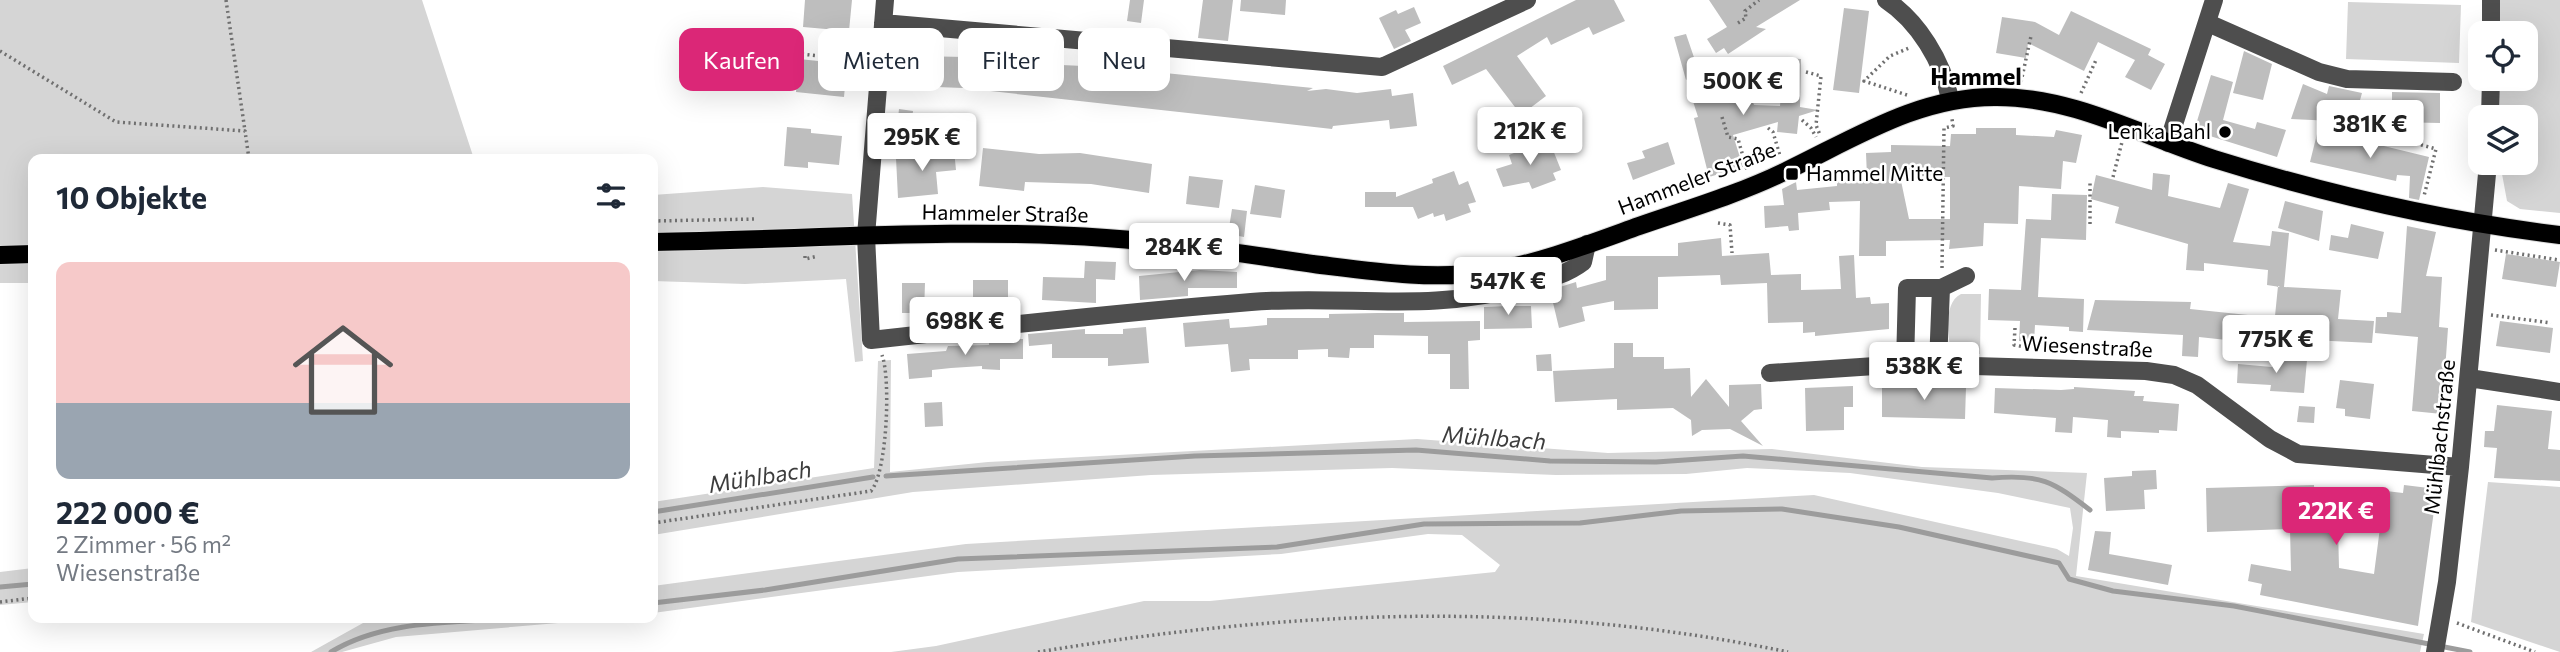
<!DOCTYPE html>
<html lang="de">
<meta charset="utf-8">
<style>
:root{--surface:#fff;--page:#f2f2f3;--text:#1f2937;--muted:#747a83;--accent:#db2777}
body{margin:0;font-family:Commissioner,sans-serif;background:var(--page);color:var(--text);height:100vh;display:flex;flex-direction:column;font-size:26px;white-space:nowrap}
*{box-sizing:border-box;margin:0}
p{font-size:23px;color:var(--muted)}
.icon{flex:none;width:38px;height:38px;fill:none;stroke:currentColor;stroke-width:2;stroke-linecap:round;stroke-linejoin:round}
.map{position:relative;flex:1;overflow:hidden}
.panel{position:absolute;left:28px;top:154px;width:630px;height:469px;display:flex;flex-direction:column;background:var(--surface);border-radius:14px;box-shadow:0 7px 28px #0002}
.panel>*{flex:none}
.top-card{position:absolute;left:679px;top:28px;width:665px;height:63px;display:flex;gap:14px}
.buttons{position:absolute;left:2468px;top:21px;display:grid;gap:14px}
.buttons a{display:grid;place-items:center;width:70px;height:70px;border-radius:14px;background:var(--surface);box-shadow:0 7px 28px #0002;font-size:35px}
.price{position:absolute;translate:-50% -60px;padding:0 16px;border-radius:7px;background:#fff;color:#222;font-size:23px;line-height:46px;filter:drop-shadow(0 2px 4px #0008)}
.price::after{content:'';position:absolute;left:50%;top:42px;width:21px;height:16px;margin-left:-10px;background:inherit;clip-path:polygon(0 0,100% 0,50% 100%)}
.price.selected{background:var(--accent);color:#fff}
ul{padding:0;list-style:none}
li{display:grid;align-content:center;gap:14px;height:371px;padding:0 28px}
li span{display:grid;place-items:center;height:217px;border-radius:14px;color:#555}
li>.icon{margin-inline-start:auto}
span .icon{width:126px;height:126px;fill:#fffc;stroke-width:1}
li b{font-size:30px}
h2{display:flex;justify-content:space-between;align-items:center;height:84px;padding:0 28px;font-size:30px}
.chip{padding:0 24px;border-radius:14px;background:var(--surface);box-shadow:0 7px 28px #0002;font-size:24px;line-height:63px}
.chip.selected{background:var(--accent);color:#fff}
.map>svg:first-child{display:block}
</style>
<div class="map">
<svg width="2560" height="652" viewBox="0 0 2560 652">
<rect width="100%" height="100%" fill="#fff"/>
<path fill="#d5d5d5" d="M0 0H422L474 159H33V283H0Z
M2498 0H2560V213L2520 209 2507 201 2500 163H2525V117H2500L2499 79H2525V33H2499Z
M2348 2 2461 5 2459 63 2346 59Z
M763 187 852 194 863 361 855 362 846 279 745 284 653 281V195Z
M1961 294H1981L1980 354 1956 353 1950 347C1948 332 1944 302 1961 294Z
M891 360 890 472 988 462 1417 439 1608 453 1772 449 1922 467 2087 473 2076 576 2424 634 2420 652H891L936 646 1144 601H1210L1495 572 1500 565 1462 535 1428 534 1281 554 958 572 653 613V586L966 544 1814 495 2057 549 2069 556 2073 528 2070 508 1998 493 1850 473 1747 468 1686 474 1556 475 1392 468 1151 475 913 492 653 535V502L874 468 878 361Z
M2488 482 2560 487V652L2471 622Z
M33 568V602L0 605V572Z
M372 618H617L396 637 342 652H311Z"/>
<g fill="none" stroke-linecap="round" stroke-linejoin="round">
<path stroke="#9c9c9c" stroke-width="5" d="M886 476 1195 456 1416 450 1550 461 1656 462 1743 456 1992 478C2041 474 2052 481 2090 510
M653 512 873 477
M0 587 33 584
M653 603 765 590 958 559 1277 547 1424 524 1580 523 1681 511 1782 509 1899 527 2059 563 2069 579 2113 591 2234 606 2470 652
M331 652C385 619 456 623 517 618"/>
</g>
<path fill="#bebebe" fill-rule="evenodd" d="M805 0H852L849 31 803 27Z
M1130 0H1144L1141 23 1127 21Z
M1203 0H1233L1228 41 1198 38Z
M1241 0H1286L1285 15 1240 11Z
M1576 0H1614L1625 21 1593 35 1589 27 1551 45 1547 37 1517 56 1546 96 1521 115 1486 69 1452 85 1443 66Z
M1709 0H1800L1756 27 1766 29 1728 54 1724 48 1716 53 1707 39 1727 27Z
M1414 7 1421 23 1405 30 1411 41 1394 49 1379 18 1396 10 1398 14Z
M1844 8 1869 11 1859 93 1833 90Z
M2071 11 2151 49 2148 55 2165 64 2151 90 2125 77 2135 60 2098 42 2084 71 2028 43 2026 58 1996 53 2002 17 2035 22 2059 35Z
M1686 34 1699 72 1686 80 1674 37Z
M2244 51 2272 64 2263 100 2233 93Z
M967 53 989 55V59L1024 63 1025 59 1041 61 1040 64 1083 66 1107 72 1124 74 1125 69 1313 88 1307 91 1326 89 1357 93 1391 89 1392 96 1413 93 1417 126 1390 129 1389 120 1333 126 1332 129 963 88 911 86 913 56 966 57Z
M1786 58 1801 59 1800 107 1818 110 1799 116 1797 134 1777 132 1778 122 1733 135 1743 167 1709 177 1694 118 1698 117 1691 95 1744 78 1754 105 1780 106 1781 95 1784 96Z
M799 59 847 64 844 97 796 92Z
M2211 75 2233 82 2223 120 2255 129 2257 122 2286 130 2277 157 2194 131Z
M2303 84 2327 94 2329 86 2362 93 2354 122 2291 119Z
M2392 92 2440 93V123L2392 122Z
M899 109 913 111 911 129 897 128Z
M787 127 811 129V133L842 136 839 165 808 162V168L784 166Z
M1976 128H2016V135L2054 137 2056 130 2082 135 2076 163 2063 161 2061 189 2019 186 2018 224 1984 223 1983 246 1949 249 1950 240 1886 241V256H1859L1860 201 1829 202 1830 210 1798 213 1799 230 1789 231 1788 226 1765 228 1764 206 1784 205 1782 189 1796 182 1797 190 1837 186V178L1867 177 1866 153 1891 152V145L1950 146 1951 134H1976ZM1900 176 1950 177V219H1909Z
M2318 130 2429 157 2419 200 2409 198 2410 176 2397 175 2396 181 2310 162Z
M1540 140 1544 153 1553 150 1561 170 1553 173 1556 180 1532 189 1529 182 1503 187 1496 169 1512 164 1509 155 1519 151V147Z
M1668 142 1675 164 1633 180 1627 163 1645 158 1642 151Z
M983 148 1039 154 1080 153 1152 164 1149 193 1091 184 1025 182 1024 191 979 186Z
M954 150 956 170 936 172 938 194 898 198 896 158Z
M1454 171 1459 185 1468 181 1476 202 1468 204 1471 212 1446 221 1444 214 1434 217 1433 213 1418 219 1413 207H1365V192H1396V197L1433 183 1432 179Z
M2153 173 2170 175 2168 196 2220 208 2228 183 2249 189 2233 242 2270 246 2272 231 2289 233 2284 287 2341 290 2338 319 2374 321 2372 343 2311 340 2312 330 2274 326 2278 286 2280 287 2267 285 2268 270 2204 263V271L2186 270 2188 244 2115 223 2119 207 2091 199 2096 175 2152 190Z
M1189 176 1223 180 1219 208 1186 204Z
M1255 185 1285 190 1281 218 1250 214Z
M2052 194 2087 195 2086 240 2041 238 2038 297 2084 299 2083 332 2069 331V327L2035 325 2034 342 2019 341 2020 321 1988 320 1989 289 2021 290 2026 219 2051 220Z
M2285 201 2323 211 2319 241 2278 228Z
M1232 209 1247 211 1244 237 1228 234Z
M2351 224 2384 232 2378 259 2329 250 2331 235 2348 238Z
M2407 226 2436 232 2426 276 2442 277 2439 327 2448 328 2442 414 2412 411 2418 337 2375 333 2376 317H2387V312L2401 313Z
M1721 238 1722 256 1769 253 1771 275 1801 274V290L1841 289 1839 256 1854 255 1856 298 1870 297 1871 304 1889 303V329L1815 336V332L1803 333V322L1768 323 1767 283 1721 285 1720 275 1658 277V309L1614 310V301L1582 307 1585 321 1559 328 1550 290 1576 282 1577 288 1606 280V256H1678V243Z
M2506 254 2560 262 2556 287 2502 279Z
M1085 261 1116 262 1115 280 1096 279V303L1042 300 1043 277 1084 278Z
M1200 270 1237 272V288H1188V296L1140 300 1139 276Z
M973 280H1008V306H973Z
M902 283H925L924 313H902Z
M2095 300 2191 302 2190 309 2248 315 2245 342 2199 337 2198 357 2182 356 2183 335 2087 330Z
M1508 306H1531L1532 328 1484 329V307Z
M1378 313H1404V322L1480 321V340L1468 341 1469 389H1450V354H1428V336L1374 335V348H1350L1349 358 1328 357V349L1298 350V359H1249L1250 370 1231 372 1228 344 1185 347 1183 323 1229 319 1230 328 1246 327 1267 325V318H1329V314Z
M2500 321 2553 328 2550 353 2496 346Z
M1146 327 1149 363 1108 366V358H1052V344L1029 346 1028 334 1085 329V334H1123V329Z
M989 339H1023V359H1000V370L982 369V366L951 368 932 370V377L909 379 907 354 946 351 948 346 989 345Z
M1614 343H1633V357H1664V369L1690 368 1691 397 1706 379 1729 407V385L1761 384 1762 409 1754 410 1741 421 1763 446 1730 429 1702 430 1692 436 1691 420 1673 408 1617 410V399L1555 402 1553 371 1614 368Z
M1551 354 1552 371H1537L1536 355Z
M2273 357 2307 360 2304 393 2270 391 2271 385 2237 383 2238 364 2272 367Z
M2340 380 2374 384 2370 419 2345 416V409L2336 408Z
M1853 386V407H1844V430L1806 431 1805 388Z
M1882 387H1966L1965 419 1882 417Z
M2074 387 2135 391 2134 396H2144L2143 401 2179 404 2177 431 2159 430V433L2121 431V438L2107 437 2108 420 2073 417 2072 433 2055 432 2056 418 1994 413 1995 388 2061 390 2074 389Z
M942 402 943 426 925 427 924 403Z
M2497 405 2552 411 2548 449 2560 450V481L2494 478 2497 448 2484 447 2485 431H2494Z
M2299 406 2315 407 2314 423 2297 422Z
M2156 470 2157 489 2144 490 2145 509 2106 511 2104 478 2132 476V471Z
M2314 485 2316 528 2338 527 2339 568 2374 574 2381 520 2348 516 2352 487 2403 493 2404 485 2437 489 2418 626 2260 595 2262 584 2248 581 2251 564 2291 571 2290 529 2207 532 2206 488Z
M2095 531 2111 532 2109 554 2172 565 2168 585 2088 570Z"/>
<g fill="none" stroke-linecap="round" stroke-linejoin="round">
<g stroke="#dbdbdb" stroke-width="20">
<path id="major" d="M653 242C803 240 955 227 1106 238 1178 243 1250 255 1321 265 1377 272 1432 280 1488 272 1540 263 1589 244 1639 226 1688 209 1739 194 1786 171 1855 138 1919 96 1997 97 2074 97 2142 136 2214 159 2326 194 2443 221 2560 235
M0 255 33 254"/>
</g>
<path stroke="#707070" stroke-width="3.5" stroke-dasharray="2 3.5" stroke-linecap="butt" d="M226 0 245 131
M1738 23 1746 18 1745 11 1759 0
M0 51 116 122 245 131 249 159
M802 54 862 61
M1806 72 1821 76 1816 125 1820 135
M2021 82 2031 36
M2081 93 2096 60
M1907 95 1864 81 1890 56 1909 48
M1722 117 1728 137 1738 139 1747 170
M1802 120 1811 128 1816 137
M1768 128 1773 132 1780 156
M2368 130 2436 149 2424 196
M2113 177 2122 142
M653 221 755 219
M1718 223 1730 225 1732 253
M2090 224V182
M2495 250 2559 260
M805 256V259L818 256
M1942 268 1944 128 1953 126 1952 119
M2491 315 2551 323
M2015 328 2014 345 2025 347
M653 523 871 491C887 473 891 379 882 355
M0 602 33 598
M2457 623 2535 652
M1038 652C1292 610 1535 599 1788 652"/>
<path stroke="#4e4e4e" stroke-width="18" d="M885 0 866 236 871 340C997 326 1124 312 1251 302 1348 294 1426 314 1525 286 1545 280 1566 275 1583 262L1587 244
M1886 0C1918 21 1943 62 1950 99
M883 23 1382 67 1527 0
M2208 23 2319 72 2347 79 2453 82
M2491 33V0
M2490 117 2491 79
M2168 143 2214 0
M1905 364 1907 288H1941L1966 276
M1938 364 1941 288
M1770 373 1905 364 2146 371 2174 375 2197 385 2270 439 2298 454 2460 467
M2469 378 2560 392
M2435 652 2447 582 2460 467 2488 163"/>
<use href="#major" stroke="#000" stroke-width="18"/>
</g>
<g fill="#000" stroke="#fff" stroke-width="2.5">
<circle cx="2225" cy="132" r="7"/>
<rect x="1785" y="167" width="14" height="14" rx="3.5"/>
</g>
<g text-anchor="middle" stroke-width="5" stroke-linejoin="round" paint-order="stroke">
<g font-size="21" fill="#000" stroke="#fff" text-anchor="end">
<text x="2211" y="139">Lenka Bahl</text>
<text x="1806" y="181" text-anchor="start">Hammel Mitte</text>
</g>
<g font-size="21" fill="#000" stroke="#fff">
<text transform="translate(1697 179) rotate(-21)" y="7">Hammeler Straße</text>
<text transform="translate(1005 214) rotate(1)" y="7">Hammeler Straße</text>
<text transform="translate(2087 347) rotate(3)" y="7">Wiesenstraße</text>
<text transform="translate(2440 437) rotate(-84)" y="7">Mühlbachstraße</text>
</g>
<g font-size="23" font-style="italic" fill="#3d3d3d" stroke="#fff">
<text transform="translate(1494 438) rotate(4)" y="8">Mühlbach</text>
<text transform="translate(760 477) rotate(-9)" y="8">Mühlbach</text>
</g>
<g font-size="24" font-weight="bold" fill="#000" stroke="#fff">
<text x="1976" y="85">Hammel</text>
</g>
</g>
</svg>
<div class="buttons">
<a><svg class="icon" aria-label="locate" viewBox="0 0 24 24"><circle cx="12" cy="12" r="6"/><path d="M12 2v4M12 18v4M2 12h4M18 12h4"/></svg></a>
<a><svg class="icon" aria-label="layers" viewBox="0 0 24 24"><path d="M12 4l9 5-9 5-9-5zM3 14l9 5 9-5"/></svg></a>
</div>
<b class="price" style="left:1743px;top:117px">500K €</b>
<b class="price" style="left:2370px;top:160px">381K €</b>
<b class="price" style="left:1530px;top:167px">212K €</b>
<b class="price" style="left:922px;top:173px">295K €</b>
<b class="price" style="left:1184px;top:283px">284K €</b>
<b class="price" style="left:1508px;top:317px">547K €</b>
<b class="price" style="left:965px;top:357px">698K €</b>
<b class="price" style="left:2276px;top:375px">775K €</b>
<b class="price" style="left:1924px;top:402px">538K €</b>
<b class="price selected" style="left:2336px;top:547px">222K €</b>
<div class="top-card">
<a class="chip selected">Kaufen</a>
<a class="chip">Mieten</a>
<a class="chip">Filter</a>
<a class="chip">Neu</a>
</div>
<section class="panel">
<h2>10 Objekte<svg class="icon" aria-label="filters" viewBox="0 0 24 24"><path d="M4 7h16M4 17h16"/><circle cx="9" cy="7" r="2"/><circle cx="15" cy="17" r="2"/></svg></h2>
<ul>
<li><span style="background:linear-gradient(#f6c9c9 65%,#9aa5b1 0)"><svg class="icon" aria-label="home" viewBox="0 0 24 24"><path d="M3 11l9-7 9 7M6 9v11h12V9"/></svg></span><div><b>222 000 €</b><p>2 Zimmer · 56 m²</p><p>Wiesenstraße</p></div></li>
</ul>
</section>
</div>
